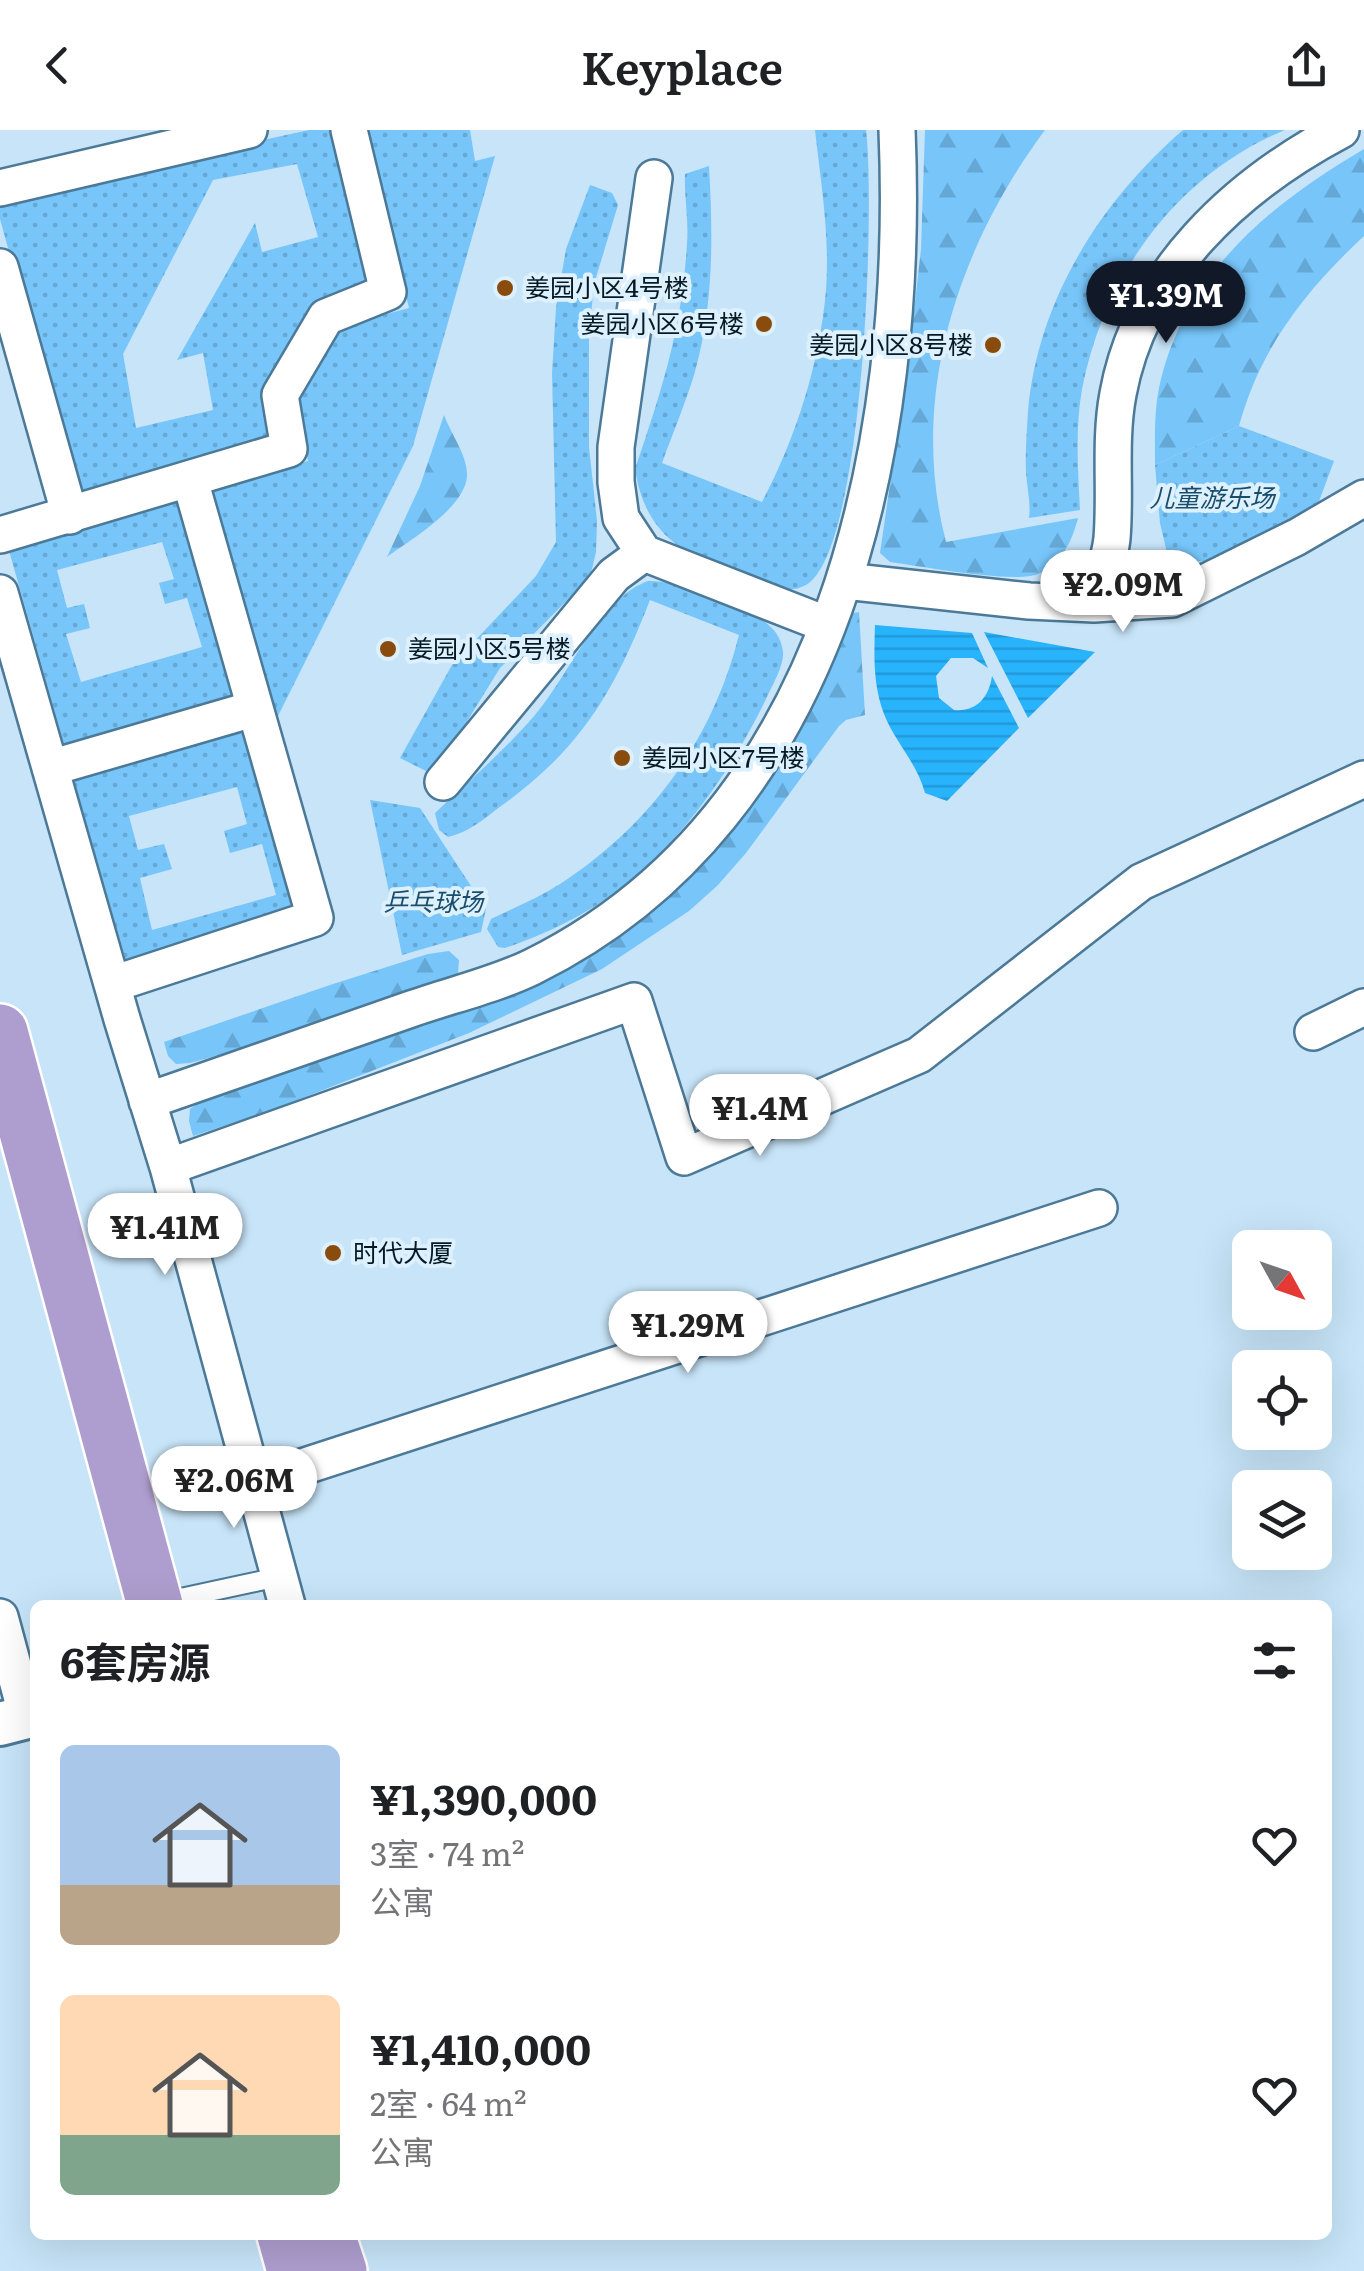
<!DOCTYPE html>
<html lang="zh">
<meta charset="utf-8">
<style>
:root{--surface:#fff;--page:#f2f2f2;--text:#202124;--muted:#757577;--accent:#111827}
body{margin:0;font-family:Literata,"Noto Sans SC",serif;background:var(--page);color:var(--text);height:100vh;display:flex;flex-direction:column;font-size:38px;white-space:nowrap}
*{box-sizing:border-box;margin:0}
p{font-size:32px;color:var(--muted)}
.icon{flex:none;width:55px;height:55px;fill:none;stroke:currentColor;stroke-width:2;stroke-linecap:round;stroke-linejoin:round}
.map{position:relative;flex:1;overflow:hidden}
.drawer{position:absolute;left:30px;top:1470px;width:1302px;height:640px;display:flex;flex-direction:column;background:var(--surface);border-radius:15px;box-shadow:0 10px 40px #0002}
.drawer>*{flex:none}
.needle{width:65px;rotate:130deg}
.controls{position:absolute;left:1232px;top:1100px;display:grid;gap:20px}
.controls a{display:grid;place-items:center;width:100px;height:100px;border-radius:15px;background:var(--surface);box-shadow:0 10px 40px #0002;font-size:50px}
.price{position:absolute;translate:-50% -85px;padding:0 22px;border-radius:35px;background:#fff;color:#222;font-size:32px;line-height:65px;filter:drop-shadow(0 2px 5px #0008)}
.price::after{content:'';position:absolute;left:50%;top:60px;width:30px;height:22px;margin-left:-15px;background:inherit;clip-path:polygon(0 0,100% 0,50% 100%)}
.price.active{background:var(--accent);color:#fff}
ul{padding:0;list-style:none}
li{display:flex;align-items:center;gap:30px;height:250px;padding:0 30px}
li span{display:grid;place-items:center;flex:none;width:280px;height:200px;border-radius:15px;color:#555}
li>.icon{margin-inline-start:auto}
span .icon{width:120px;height:120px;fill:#fffc;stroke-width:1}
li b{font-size:42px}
h2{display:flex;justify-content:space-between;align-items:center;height:120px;padding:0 30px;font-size:42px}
header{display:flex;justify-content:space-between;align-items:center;height:130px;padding:0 30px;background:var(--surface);font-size:45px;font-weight:600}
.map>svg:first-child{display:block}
</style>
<header><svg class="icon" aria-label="back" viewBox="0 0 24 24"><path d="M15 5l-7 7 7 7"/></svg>Keyplace<svg class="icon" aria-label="share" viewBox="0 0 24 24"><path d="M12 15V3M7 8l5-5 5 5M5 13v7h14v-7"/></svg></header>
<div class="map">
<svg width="1364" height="2141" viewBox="0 0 1364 2141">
<defs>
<pattern id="grass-dots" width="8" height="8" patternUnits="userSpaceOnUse" patternTransform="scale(2.5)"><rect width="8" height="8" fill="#77c5f9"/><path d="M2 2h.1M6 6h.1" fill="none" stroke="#65a8d5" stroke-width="1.8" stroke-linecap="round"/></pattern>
<pattern id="forest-firs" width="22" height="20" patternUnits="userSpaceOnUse" patternTransform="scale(2.5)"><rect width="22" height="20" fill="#77c5f9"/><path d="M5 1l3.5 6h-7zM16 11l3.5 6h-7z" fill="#65a8d5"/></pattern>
<pattern id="water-rules" width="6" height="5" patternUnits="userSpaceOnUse" patternTransform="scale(2.5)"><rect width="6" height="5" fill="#28b3fd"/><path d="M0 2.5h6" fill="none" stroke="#2299d9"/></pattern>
</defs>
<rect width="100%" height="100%" fill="#c7e4f8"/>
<path fill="url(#grass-dots)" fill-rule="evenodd" d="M309 0H330L371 151 311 177 264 255 276 307 76 364 0 89V68ZM297 34 318 107 262 122 255 93 177 230 203 223 213 280 136 298 123 224 213 50Z
M365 0H470L475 31 495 26 413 316 274 594 208 363 308 331 297 272 341 196 409 178Z
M815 0H866C875 71 865 421 806 455 780 470 738 444 712 434 666 415 643 389 635 339 662 260 682 198 687 114 689 91 684 67 685 44L709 36C713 106 714 176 694 245 685 274 673 303 662 333L762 372C796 308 820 232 826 160 830 107 821 53 815 0Z
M1183 0H1285C1177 44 1104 145 1082 259 1075 299 1078 340 1080 380L1029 388C1031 373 1027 358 1026 342 1025 322 1027 301 1028 281 1038 170 1100 72 1183 0Z
M590 55 612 63 618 75 594 154 589 206V317L597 391 596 422 590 447 500 538 440 635 433 641H426L400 628 452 535 536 446 556 412 552 243 556 178 566 119Z
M1239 296 1334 331 1318 374 1211 430 1186 433 1167 423 1160 393 1155 335Z
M180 368 239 569 65 618 8 417ZM162 412 174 449 159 453 165 474 187 468 202 517 81 552 66 504 90 498 84 474 67 478 57 440Z
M648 451C675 450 703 465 728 475 751 483 780 493 783 522 784 535 774 552 768 565 736 632 690 701 632 749 594 781 552 802 505 818L498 817 487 799 491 789C514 778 538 768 560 754 651 695 713 609 739 505L650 470C615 560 582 618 501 676 484 689 469 702 448 707L439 700 435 683C469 651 504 621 535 585 568 547 600 468 648 451Z
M248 596 300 779 127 834 72 644ZM237 657 247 694 224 701 230 723 262 714 276 765 152 800 140 748 172 739 164 714 138 720 129 686Z
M370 670 420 678 486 779 481 802 402 825Z"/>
<path fill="url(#forest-firs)" d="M925 0H1045C958 117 908 267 946 412L1078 388C1072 411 1062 434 1038 444 1016 454 919 436 890 432L880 423 910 217 921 119Z
M1364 19V106C1306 160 1260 218 1239 296L1155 335C1155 310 1154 283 1159 258 1183 145 1269 75 1364 19Z
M444 285C451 304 467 325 467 344 468 376 410 410 387 427L420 356Z
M859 482 865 585 846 590 839 596 746 723 717 756 689 781 602 839 469 903 264 983 193 1006 189 991 190 979 200 972 550 839 816 560 841 501 853 483Z
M449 821 459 830 458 843 450 850 295 904 190 933 176 934 168 926 164 912 333 854 428 824Z"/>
<path fill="url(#water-rules)" d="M875 495 972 503 988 538 973 528H951L936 546 939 568 954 580C977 582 989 567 992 546L1019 598 947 671 925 663C917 633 895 612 884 584 873 555 874 526 875 495Z
M984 502 1095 522 1028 588Z"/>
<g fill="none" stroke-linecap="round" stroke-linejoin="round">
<g stroke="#4b7997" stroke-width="22">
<path id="service" d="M162 1472 278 1447"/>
</g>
<g stroke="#4b7997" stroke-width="40">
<path id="minor" d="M654 48 616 317V352L621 388 644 423 828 495
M0 58 249 0
M0 137 70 386
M0 405 289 319 280 265 326 187 388 162 349 0
M845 451 1029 471 1094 474 1172 469 1297 407 1364 368
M0 463 122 889 168 1037 287 1475
M1094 474C1100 453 1110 430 1112 408 1116 361 1109 311 1118 264 1140 143 1237 55 1341 0
M50 638 253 579
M443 652 614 445 644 423
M113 854 315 788 190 350
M1313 902 1364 877
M147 971C235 940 323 909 411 879 451 865 495 855 532 837 838 686 910 311 897 0
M168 1037 634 871 684 1027 919 925 1141 752 1364 649
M256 1352 1099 1078
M0 1487 27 1587"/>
</g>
<g stroke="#4b7997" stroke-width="48">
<path id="tertiary" d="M0 1594 35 1585"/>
</g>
<g stroke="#fff" stroke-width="60">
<path id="trunk" d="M0 902 155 1475
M285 2105 295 2141
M327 2105 339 2141"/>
</g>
<use href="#service" stroke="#fff" stroke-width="18"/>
<use href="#minor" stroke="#fff" stroke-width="35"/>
<use href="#tertiary" stroke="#fff" stroke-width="42"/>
<use href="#trunk" stroke="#ae9ecf" stroke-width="55"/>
</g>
<g fill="#894c0c" stroke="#dcf0fd" stroke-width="4">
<circle cx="505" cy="158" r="10"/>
<circle cx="764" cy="194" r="10"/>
<circle cx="993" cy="215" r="10"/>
<circle cx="388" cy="519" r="10"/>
<circle cx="622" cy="628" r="10"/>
<circle cx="333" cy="1123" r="10"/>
</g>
<g text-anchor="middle" stroke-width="8" stroke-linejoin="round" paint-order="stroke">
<g font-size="25" fill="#051823" stroke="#dcf0fd" text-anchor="start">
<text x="525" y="167">姜园小区4号楼</text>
<text x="744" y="203" text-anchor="end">姜园小区6号楼</text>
<text x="973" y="224" text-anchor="end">姜园小区8号楼</text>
<text x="408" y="528">姜园小区5号楼</text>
<text x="642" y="637">姜园小区7号楼</text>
<text x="353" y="1132">时代大厦</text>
</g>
<g font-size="25" font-style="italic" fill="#1a4d6b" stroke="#dcf0fd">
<text x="1212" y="377">儿童游乐场</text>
<text x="433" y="781">乒乓球场</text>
</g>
</g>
</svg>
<div class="controls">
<a><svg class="needle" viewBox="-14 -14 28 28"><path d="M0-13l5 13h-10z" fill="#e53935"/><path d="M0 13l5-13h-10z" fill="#757577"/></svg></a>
<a><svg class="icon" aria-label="locate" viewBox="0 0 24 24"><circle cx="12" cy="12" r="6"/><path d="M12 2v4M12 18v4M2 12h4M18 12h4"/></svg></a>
<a><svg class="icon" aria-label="layers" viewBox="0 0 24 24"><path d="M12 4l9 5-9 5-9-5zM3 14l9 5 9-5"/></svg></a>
</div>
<b class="price active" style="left:1166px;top:216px">¥1.39M</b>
<b class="price" style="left:1123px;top:505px">¥2.09M</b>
<b class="price" style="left:760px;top:1029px">¥1.4M</b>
<b class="price" style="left:165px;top:1148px">¥1.41M</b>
<b class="price" style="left:688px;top:1246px">¥1.29M</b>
<b class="price" style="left:234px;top:1401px">¥2.06M</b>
<section class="drawer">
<h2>6套房源<svg class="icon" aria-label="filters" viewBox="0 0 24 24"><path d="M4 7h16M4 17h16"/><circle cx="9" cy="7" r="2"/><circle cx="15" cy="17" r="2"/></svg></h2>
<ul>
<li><span style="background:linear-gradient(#a9c7e8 70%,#b9a48a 0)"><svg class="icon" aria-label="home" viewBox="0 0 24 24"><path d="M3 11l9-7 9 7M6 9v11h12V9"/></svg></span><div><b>¥1,390,000</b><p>3室 · 74 m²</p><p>公寓</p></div><svg class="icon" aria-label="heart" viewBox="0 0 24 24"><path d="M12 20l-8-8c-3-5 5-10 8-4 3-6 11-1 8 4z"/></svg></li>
<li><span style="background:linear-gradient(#ffd9b3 70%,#7fa58c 0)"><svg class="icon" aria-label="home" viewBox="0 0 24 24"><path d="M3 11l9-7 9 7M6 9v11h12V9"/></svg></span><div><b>¥1,410,000</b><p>2室 · 64 m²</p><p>公寓</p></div><svg class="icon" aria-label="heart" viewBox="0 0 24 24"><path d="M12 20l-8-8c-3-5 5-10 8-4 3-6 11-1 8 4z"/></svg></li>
</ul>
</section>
</div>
